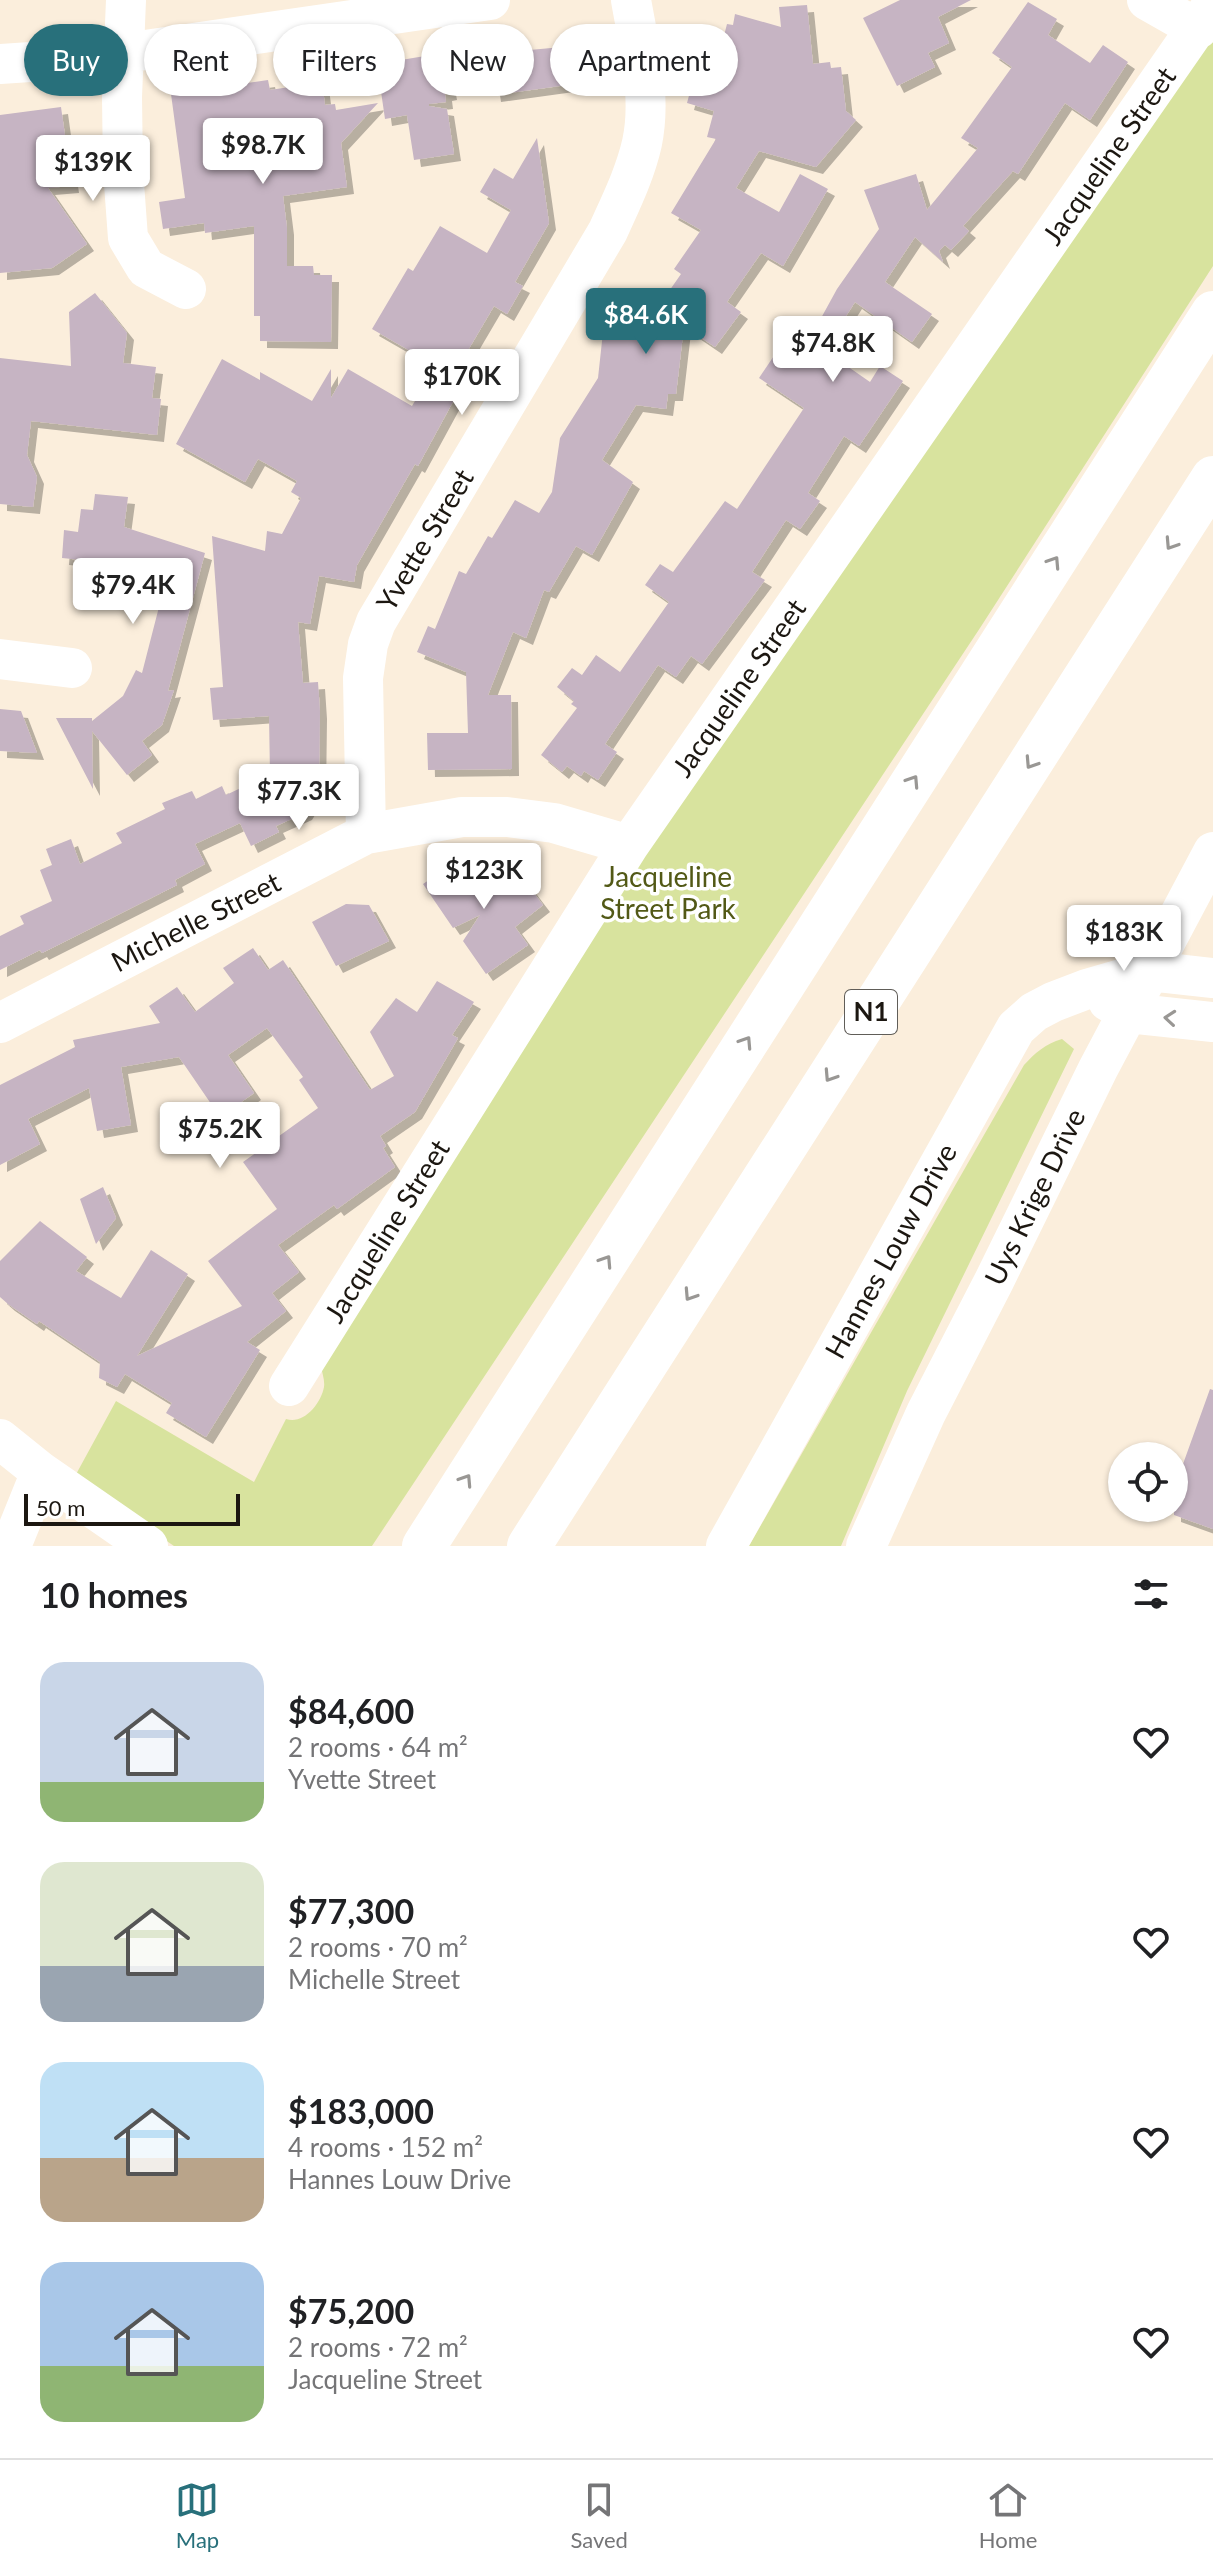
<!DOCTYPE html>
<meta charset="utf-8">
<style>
:root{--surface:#fff;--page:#f6f6f6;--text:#202124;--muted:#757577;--line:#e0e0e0;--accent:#28707b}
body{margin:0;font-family:Lato,sans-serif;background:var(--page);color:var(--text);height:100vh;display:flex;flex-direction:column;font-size:30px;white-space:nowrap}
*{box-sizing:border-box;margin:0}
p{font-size:26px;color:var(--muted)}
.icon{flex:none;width:44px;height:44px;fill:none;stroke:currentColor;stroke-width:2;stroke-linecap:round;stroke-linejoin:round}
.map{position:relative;height:1546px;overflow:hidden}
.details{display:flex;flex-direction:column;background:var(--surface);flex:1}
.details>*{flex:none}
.guide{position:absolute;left:24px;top:24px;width:800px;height:72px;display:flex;gap:16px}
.controls{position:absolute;left:1108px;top:1442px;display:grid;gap:16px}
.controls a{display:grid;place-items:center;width:80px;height:80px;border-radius:50%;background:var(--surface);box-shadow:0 2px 6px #0004;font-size:40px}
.scale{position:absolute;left:24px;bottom:20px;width:216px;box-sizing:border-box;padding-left:8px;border:4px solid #1c1711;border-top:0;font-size:22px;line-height:28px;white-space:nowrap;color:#1c1711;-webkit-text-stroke:6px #fff;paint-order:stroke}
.price{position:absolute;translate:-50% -68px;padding:0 18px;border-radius:8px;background:#fff;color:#222;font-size:26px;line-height:52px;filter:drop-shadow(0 2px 4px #0008)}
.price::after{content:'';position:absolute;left:50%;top:48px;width:24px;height:18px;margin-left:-12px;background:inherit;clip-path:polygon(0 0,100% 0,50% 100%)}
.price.on{background:var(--accent);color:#fff}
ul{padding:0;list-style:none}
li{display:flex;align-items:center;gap:24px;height:200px;padding:0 40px}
li span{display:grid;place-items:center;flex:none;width:224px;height:160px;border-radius:24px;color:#555}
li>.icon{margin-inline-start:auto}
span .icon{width:96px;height:96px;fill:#fffc;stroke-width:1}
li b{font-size:34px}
h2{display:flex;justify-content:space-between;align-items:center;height:96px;padding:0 40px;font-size:34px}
.chip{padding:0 28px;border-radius:36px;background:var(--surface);box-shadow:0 2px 6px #0004;font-size:28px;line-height:72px}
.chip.on{background:var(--accent);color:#fff}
.menu{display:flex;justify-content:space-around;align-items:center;height:112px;border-top:2px solid var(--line);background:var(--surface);font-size:22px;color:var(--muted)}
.menu a{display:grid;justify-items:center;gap:4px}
.menu .on{color:var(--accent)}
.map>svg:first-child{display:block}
</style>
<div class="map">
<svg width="1213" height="1546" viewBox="0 0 1213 1546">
<defs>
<filter id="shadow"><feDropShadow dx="7" dy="7" stdDeviation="0" flood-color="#0004"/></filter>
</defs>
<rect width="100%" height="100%" fill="#fbeedc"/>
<path fill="#d8e39e" d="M1213 24V266L980 628 372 1546H174L74 1478 116 1401 254 1482 286 1419C303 1425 321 1404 324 1387 325 1380 322 1373 321 1366L646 843Z
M1062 1039 1074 1049 907 1391 841 1546H749L1024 1065C1035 1053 1045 1044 1062 1039Z"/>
<path fill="#c6b4c3" filter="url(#shadow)" d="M900 0H971L938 17 949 43 928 53 935 67 897 86 863 18Z
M1028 2 1057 19 1048 35 1090 63 1103 45 1128 62 1090 120 1065 103 1018 174 1013 171 963 226 969 231 951 250 945 245 939 251 943 262 915 237 885 282 932 314 912 342 855 302 824 350 870 382 880 366 903 381 859 446 844 436 808 493 820 501 800 529 786 520 752 572 765 580 702 664 691 656 676 677 658 665 605 744 617 752 598 780 584 771 581 776 567 766 562 772 541 755 577 708 571 704 574 701 557 687 572 668 582 675 596 655 620 672 669 602 645 585 660 564 673 572 725 501 737 509 804 408 759 378 792 329 809 340 837 289 879 229 864 190 916 174 927 210 978 148 961 138 1012 67 992 53Z
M807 5 813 64 830 62 831 68 841 67 846 111 856 120 816 167 759 151 736 188 779 212 800 174 828 189 783 266 761 253 727 302 741 312 715 347 684 326 676 394H668L666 409 636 405 602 460 633 482 592 555 576 546 549 592 544 590 526 638 513 632 488 695H511L512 769 428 770 427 733H468L466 672 417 652 428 626 435 629 459 571 466 574 488 536 492 538 515 500 539 513 552 492 560 438 598 378 603 332 611 333 613 313 651 317 681 274 674 269 701 230 671 213 716 139 707 137 714 111 687 103 694 77 712 82 727 24 733 25 735 14 781 27 779 7Z
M562 47 567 85 494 95 488 54Z
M443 53 450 93 445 94 446 102 429 104V106L447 109 454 154 414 160 407 115 385 119 377 64Z
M268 80 270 90 322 82 325 105 335 104 336 110 378 103 341 143 347 187 283 196 287 228V266H313L314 275H332L331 342 260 341V316H254V226L205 233 204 223 163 229 159 202 185 198 171 94Z
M61 107 72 186 48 188 87 244 52 268 0 273V115Z
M537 138 549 223 515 282 523 286 507 314 494 306 464 357 474 363 418 466 415 464 357 565 354 582 319 576 310 624 298 622 303 683 318 682 320 712 319 790 305 813 276 826 279 832 251 846 240 823 195 844 205 864 175 880 177 885 42 953 40 950 0 970V936L24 924 20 916 52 901 40 870 52 865 46 849 71 839 80 864 122 843 116 833 165 809 162 803 192 791 196 799 222 786 226 795 270 774 269 716 213 720 210 688 223 687 212 536 265 551 267 531 282 534 301 498 291 492 297 481 258 459 245 482 176 444 222 359 260 380V372L312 401 331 369V398L348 369 412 406 434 369 410 355 412 352 372 329 408 268 413 271 440 226 487 253 511 210 480 192 494 168 513 179Z
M95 293 127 333 123 363 156 367 152 398 161 399 157 435 31 421 27 455 37 477 33 507 0 504V358L71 366 69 312Z
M95 494 128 497 124 527 205 553 168 691 174 690 162 725 142 741 152 755 127 775 92 731 93 789 56 718H92V721L123 696 136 670 142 673 160 603 118 590 90 587 92 561 62 558 64 530 78 532 81 509 93 510Z
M0 709 21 711 37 753 0 751Z
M487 860 513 894 527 884 543 905 515 927 528 945 486 974 463 941 480 915 453 928 423 884 451 865 458 874Z
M346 904 369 905 389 941 336 966 312 922Z
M253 948 268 970 283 960 370 1090 394 1076 370 1032 396 998 417 1012 437 981 474 1002 452 1035 458 1038 415 1112 380 1136 386 1146 383 1148 395 1167 337 1209 334 1205 278 1245 299 1272 272 1293 286 1311 247 1342 260 1350 206 1437 166 1413 172 1403 125 1374 117 1387 99 1378 100 1362 39 1321 37 1324 8 1304 0 1297V1261L40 1221 87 1257 76 1271 121 1298 151 1250 188 1274 137 1356 242 1306 208 1261 277 1209 243 1162 318 1108 299 1080 303 1077 267 1028 228 1055 254 1093 220 1117 179 1057 121 1067 131 1125 97 1131 89 1088 28 1119 40 1144 0 1165V1085L75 1047 73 1040 160 1023 149 1006 177 987 195 1012 234 983 223 968Z
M103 1187 116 1218 96 1244 80 1199Z
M1210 1389 1213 1390V1529L1174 1515V1489Z"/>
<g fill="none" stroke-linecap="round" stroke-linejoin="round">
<path stroke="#fff" stroke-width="40" d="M126 0 122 97 123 170 128 238 146 268 186 289
M1147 0 1198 29
M0 64 90 58 490 0
M0 659 72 668
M366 834 363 678 368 644 376 622 608 231C621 202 635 174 642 143 652 96 639 46 631 0
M1108 1001 1128 1013 1213 1022
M0 1023 366 834 462 817H507L554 823 629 845
M289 1386 629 845 1213 4
M0 1439 41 1472 148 1546
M11 1546 41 1472
M726 1546 1016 1028 1034 1012 1053 1002 1087 989 1149 971 1213 978
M866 1546 926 1413 994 1281 1098 1069 1213 852"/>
<path stroke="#fff" stroke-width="44" d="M424 1546 1213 313
M529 1546 1213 478"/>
</g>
<defs><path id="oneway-chevron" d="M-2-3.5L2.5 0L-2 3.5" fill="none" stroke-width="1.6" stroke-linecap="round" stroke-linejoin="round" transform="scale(2)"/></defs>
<g stroke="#999794">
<use href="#oneway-chevron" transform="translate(1171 544) rotate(123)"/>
<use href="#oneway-chevron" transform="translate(1054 562) rotate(-57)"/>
<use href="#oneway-chevron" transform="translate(1031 763) rotate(123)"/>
<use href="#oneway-chevron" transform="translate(913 781) rotate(-57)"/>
<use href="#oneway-chevron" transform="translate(1170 1018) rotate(-175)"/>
<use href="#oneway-chevron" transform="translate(746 1042) rotate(-57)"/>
<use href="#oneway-chevron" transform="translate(830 1076) rotate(123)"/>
<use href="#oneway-chevron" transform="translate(606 1261) rotate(-57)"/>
<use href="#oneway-chevron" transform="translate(690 1295) rotate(123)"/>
<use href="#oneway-chevron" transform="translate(466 1480) rotate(-57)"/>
</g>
<g text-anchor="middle" stroke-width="7" stroke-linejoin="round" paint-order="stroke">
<rect fill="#fff" stroke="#605d58" stroke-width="2" x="845" y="990" width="52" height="44" rx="6"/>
<g font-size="26" font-weight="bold" fill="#1c1711">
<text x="871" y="1021">N1</text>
</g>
<g font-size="28" fill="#1c1711" stroke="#fff">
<text transform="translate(1109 156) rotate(-55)" y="10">Jacqueline Street</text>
<text transform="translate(425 540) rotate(-59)" y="10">Yvette Street</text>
<text transform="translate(739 688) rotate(-55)" y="10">Jacqueline Street</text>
<text transform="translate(196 922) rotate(-27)" y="10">Michelle Street</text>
<text transform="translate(1035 1197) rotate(-64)" y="10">Uys Krige Drive</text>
<text transform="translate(387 1231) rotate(-58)" y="10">Jacqueline Street</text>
<text transform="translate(891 1251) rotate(-61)" y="10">Hannes Louw Drive</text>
</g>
<g font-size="28" fill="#525916" stroke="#fff">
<text x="668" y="887">Jacqueline<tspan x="668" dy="32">Street Park</tspan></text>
</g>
</g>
</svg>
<div class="controls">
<a><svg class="icon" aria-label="locate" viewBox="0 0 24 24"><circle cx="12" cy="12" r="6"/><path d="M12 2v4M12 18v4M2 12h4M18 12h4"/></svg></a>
</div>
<div class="scale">50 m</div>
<b class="price" style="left:263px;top:186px">$98.7K</b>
<b class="price" style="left:93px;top:203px">$139K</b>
<b class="price on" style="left:646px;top:356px">$84.6K</b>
<b class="price" style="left:833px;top:384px">$74.8K</b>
<b class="price" style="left:462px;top:417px">$170K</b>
<b class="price" style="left:133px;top:626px">$79.4K</b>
<b class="price" style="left:299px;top:832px">$77.3K</b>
<b class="price" style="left:484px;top:911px">$123K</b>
<b class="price" style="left:1124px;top:973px">$183K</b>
<b class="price" style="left:220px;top:1170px">$75.2K</b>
<div class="guide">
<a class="chip on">Buy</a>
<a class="chip">Rent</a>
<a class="chip">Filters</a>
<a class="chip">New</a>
<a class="chip">Apartment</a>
</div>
</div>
<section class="details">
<h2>10 homes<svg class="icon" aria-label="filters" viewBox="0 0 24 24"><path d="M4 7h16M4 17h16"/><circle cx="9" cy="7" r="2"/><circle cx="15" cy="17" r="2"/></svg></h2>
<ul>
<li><span style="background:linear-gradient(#c9d6e8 75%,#8fb573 0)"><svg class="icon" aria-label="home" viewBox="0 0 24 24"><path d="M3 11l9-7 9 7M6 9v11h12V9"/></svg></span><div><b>$84,600</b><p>2 rooms · 64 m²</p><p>Yvette Street</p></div><svg class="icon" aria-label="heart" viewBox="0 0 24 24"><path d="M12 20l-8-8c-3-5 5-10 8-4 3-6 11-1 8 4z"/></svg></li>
<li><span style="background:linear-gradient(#dfe7d0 65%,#9aa5b1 0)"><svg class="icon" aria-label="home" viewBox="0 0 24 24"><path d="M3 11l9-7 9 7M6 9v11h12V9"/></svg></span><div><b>$77,300</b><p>2 rooms · 70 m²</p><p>Michelle Street</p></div><svg class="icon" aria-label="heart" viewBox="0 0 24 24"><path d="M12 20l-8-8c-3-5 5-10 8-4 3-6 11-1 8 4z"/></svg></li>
<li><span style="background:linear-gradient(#bfe0f5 60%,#b9a48a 0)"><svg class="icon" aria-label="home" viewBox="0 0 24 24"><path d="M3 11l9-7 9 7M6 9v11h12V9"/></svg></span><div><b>$183,000</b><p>4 rooms · 152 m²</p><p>Hannes Louw Drive</p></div><svg class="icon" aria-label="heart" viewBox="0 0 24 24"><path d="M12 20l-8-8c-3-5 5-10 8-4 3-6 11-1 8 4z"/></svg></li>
<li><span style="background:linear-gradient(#a9c7e8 65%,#8fb573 0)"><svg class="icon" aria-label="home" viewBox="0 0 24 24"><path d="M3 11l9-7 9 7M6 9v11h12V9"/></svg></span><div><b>$75,200</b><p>2 rooms · 72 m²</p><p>Jacqueline Street</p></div><svg class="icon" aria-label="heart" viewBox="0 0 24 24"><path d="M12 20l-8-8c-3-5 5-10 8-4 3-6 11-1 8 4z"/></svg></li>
</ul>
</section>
<nav class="menu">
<a class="on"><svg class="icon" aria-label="map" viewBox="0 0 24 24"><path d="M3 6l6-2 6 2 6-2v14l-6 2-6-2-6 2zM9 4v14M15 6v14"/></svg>Map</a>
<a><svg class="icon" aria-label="saved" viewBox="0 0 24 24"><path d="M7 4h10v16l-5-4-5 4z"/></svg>Saved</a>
<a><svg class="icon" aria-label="home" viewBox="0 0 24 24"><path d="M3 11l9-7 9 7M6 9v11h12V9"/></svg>Home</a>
</nav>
